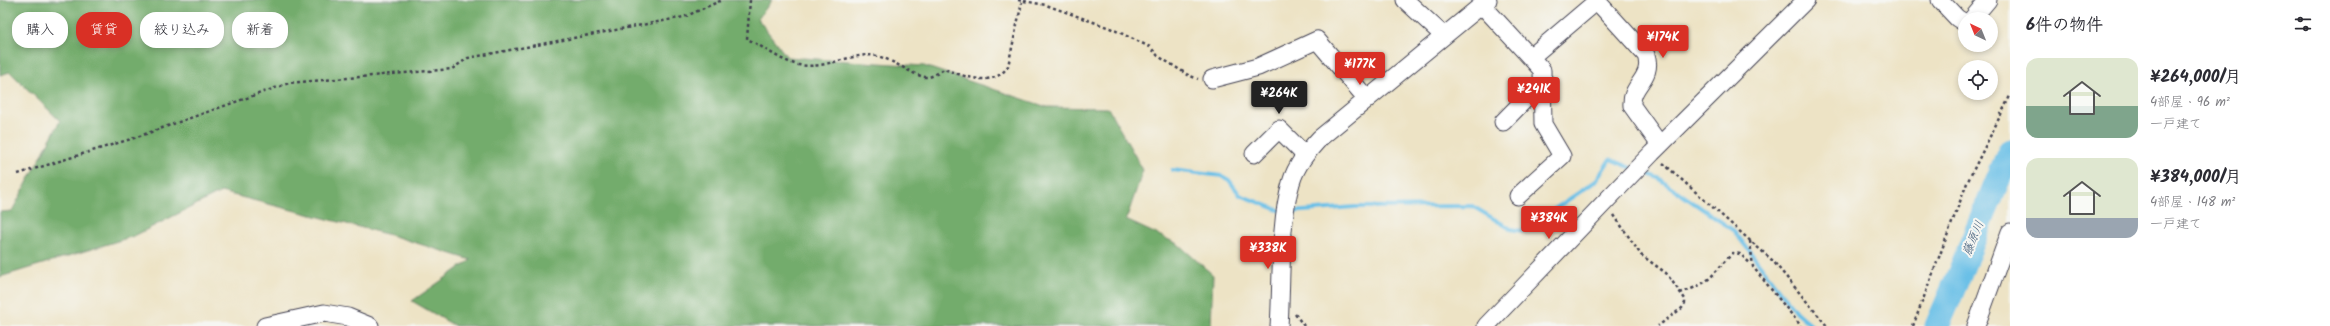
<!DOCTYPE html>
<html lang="ja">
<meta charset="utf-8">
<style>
:root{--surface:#fff;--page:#f7f7f7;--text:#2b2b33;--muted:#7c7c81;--accent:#d93025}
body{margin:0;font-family:Kalam,"Klee One",sans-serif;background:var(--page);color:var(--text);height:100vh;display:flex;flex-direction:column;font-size:15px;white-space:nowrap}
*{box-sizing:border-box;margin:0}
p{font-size:13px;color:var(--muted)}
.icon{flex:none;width:22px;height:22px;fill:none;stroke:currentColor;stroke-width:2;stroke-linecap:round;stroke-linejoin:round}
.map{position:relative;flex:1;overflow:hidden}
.panel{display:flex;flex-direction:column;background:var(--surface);width:320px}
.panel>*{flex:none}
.top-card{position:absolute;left:12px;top:12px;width:380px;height:36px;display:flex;gap:8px}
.needle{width:26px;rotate:317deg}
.controls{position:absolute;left:1958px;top:12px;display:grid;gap:8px}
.controls a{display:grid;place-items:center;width:40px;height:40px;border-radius:50%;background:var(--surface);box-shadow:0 2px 6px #0003;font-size:20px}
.price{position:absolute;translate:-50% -34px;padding:0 9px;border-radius:4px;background:var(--accent);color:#fff;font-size:13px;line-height:26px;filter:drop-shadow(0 1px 2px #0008)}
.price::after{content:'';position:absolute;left:50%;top:24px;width:12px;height:9px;margin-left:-6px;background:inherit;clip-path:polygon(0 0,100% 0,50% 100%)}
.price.on{background:#222;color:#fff}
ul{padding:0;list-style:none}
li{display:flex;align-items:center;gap:12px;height:100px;padding:0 16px}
li span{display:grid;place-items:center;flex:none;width:112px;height:80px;border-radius:12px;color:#555}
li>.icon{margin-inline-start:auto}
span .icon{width:48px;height:48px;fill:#fffc;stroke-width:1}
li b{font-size:17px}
h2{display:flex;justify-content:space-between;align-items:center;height:48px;padding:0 16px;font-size:17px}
.pill{padding:0 14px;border-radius:16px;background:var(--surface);box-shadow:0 2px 6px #0003;font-size:14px;line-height:36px}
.pill.on{background:var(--accent);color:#fff}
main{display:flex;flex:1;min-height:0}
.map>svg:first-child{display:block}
</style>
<main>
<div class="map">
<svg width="2010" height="326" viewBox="0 0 2010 326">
<rect width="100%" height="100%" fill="#f6f6f2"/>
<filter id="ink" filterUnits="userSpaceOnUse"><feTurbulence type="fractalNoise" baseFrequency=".025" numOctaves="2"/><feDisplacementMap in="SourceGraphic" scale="8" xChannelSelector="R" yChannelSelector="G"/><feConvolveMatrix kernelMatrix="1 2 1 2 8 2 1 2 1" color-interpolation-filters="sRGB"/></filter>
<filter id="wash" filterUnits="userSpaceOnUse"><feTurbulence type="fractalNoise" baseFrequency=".012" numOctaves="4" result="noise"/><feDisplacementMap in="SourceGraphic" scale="16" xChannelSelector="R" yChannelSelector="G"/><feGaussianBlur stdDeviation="0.9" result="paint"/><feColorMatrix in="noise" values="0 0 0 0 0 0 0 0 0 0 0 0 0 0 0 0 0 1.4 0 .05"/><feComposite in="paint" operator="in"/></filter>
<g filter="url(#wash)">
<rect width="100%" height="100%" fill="#ede3c5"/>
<path fill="#73ac6c" stroke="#4a6754" d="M0 0H772L758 19 787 57 924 66 1047 107 1108 108 1143 170 1126 220 1178 244 1213 275 1211 326H455L412 301 471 260 394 236 221 192 134 236 0 277V212L12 211 60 121 10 72 0 75Z"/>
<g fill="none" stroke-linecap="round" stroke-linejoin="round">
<path stroke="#6bc0e7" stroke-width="4" d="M1172 170 1222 176 1229 180 1240 195 1281 211
M1640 171 1658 178 1734 231 1796 312 1812 326
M1290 212 1355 207 1472 206 1511 229 1522 231 1596 181 1610 159 1632 168"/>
<path stroke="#6bc0e7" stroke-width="25" d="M1937 326C1963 268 1985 209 2010 151"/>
</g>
</g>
<g filter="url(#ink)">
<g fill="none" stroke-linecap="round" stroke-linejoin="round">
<g stroke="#403f50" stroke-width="19">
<path id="minor" d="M1405 0 1444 36
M1596 0 1646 55C1654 79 1630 84 1632 106L1660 145
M1940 0 1957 18 1965 23
M1482 5 1542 70 1543 124 1562 156 1518 196
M1972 19 1988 0
M1531 57 1597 1
M1212 79 1258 67 1317 40 1367 99
M1503 122 1544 80
M1254 154 1279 129 1305 155
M265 326 324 313 348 317 370 326
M1279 326C1282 283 1279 223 1291 183 1296 165 1308 151 1320 138L1488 0
M1486 326 1652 153 1806 0
M1976 326 2010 232"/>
</g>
<path stroke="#403f50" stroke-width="2.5" stroke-dasharray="3 3" stroke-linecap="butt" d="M750 0 747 39C765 47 779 61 799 65 827 70 853 51 877 56 894 60 912 75 925 77 932 78 939 72 944 69 964 76 994 89 1008 66L1022 2
M1018 0 1046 5 1110 28 1150 47 1158 56 1188 75 1198 79
M1663 163 1773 261 1827 326
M18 174 134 138 289 83 452 69 468 58 684 17 722 0
M1614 215 1641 255 1666 273 1685 299V303L1682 308 1658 326
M1750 241 1753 267 1801 326
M1680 293C1714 282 1710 275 1733 253L1740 254 1751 264
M1295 314 1304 326
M1913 326 1967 183 2010 96"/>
<use href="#minor" stroke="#fff" stroke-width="17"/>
</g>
</g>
<g text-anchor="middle" stroke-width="4" stroke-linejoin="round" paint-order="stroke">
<g font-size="12" font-style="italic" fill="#3c5977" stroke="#f6f6f2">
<text transform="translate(1973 238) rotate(-67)" y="4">藤原川</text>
</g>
</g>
</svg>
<div class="controls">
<a><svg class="needle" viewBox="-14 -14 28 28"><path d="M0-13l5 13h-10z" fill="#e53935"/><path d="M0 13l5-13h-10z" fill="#7c7c81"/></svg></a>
<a><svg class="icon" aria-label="locate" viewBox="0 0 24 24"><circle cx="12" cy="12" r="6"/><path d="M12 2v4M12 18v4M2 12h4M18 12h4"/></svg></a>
</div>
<b class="price" style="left:1663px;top:59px">¥174K</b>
<b class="price" style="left:1360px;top:86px">¥177K</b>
<b class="price" style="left:1534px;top:111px">¥241K</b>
<b class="price on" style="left:1279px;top:115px">¥264K</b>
<b class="price" style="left:1549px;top:240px">¥384K</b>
<b class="price" style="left:1268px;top:270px">¥338K</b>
<div class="top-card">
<a class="pill">購入</a>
<a class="pill on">賃貸</a>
<a class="pill">絞り込み</a>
<a class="pill">新着</a>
</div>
</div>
<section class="panel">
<h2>6件の物件<svg class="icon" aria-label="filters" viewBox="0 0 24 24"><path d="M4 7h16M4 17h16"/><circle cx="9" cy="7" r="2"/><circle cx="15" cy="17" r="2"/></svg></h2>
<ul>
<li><span style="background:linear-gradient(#dfe7d0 60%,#7fa58c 0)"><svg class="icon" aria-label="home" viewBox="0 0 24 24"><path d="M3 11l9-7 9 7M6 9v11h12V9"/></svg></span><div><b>¥264,000/月</b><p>4部屋 · 96 m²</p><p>一戸建て</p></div></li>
<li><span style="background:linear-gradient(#dfe7d0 75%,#9aa5b1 0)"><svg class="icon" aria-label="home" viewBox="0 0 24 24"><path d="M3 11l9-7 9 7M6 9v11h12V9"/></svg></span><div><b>¥384,000/月</b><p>4部屋 · 148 m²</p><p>一戸建て</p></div></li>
</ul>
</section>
</main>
